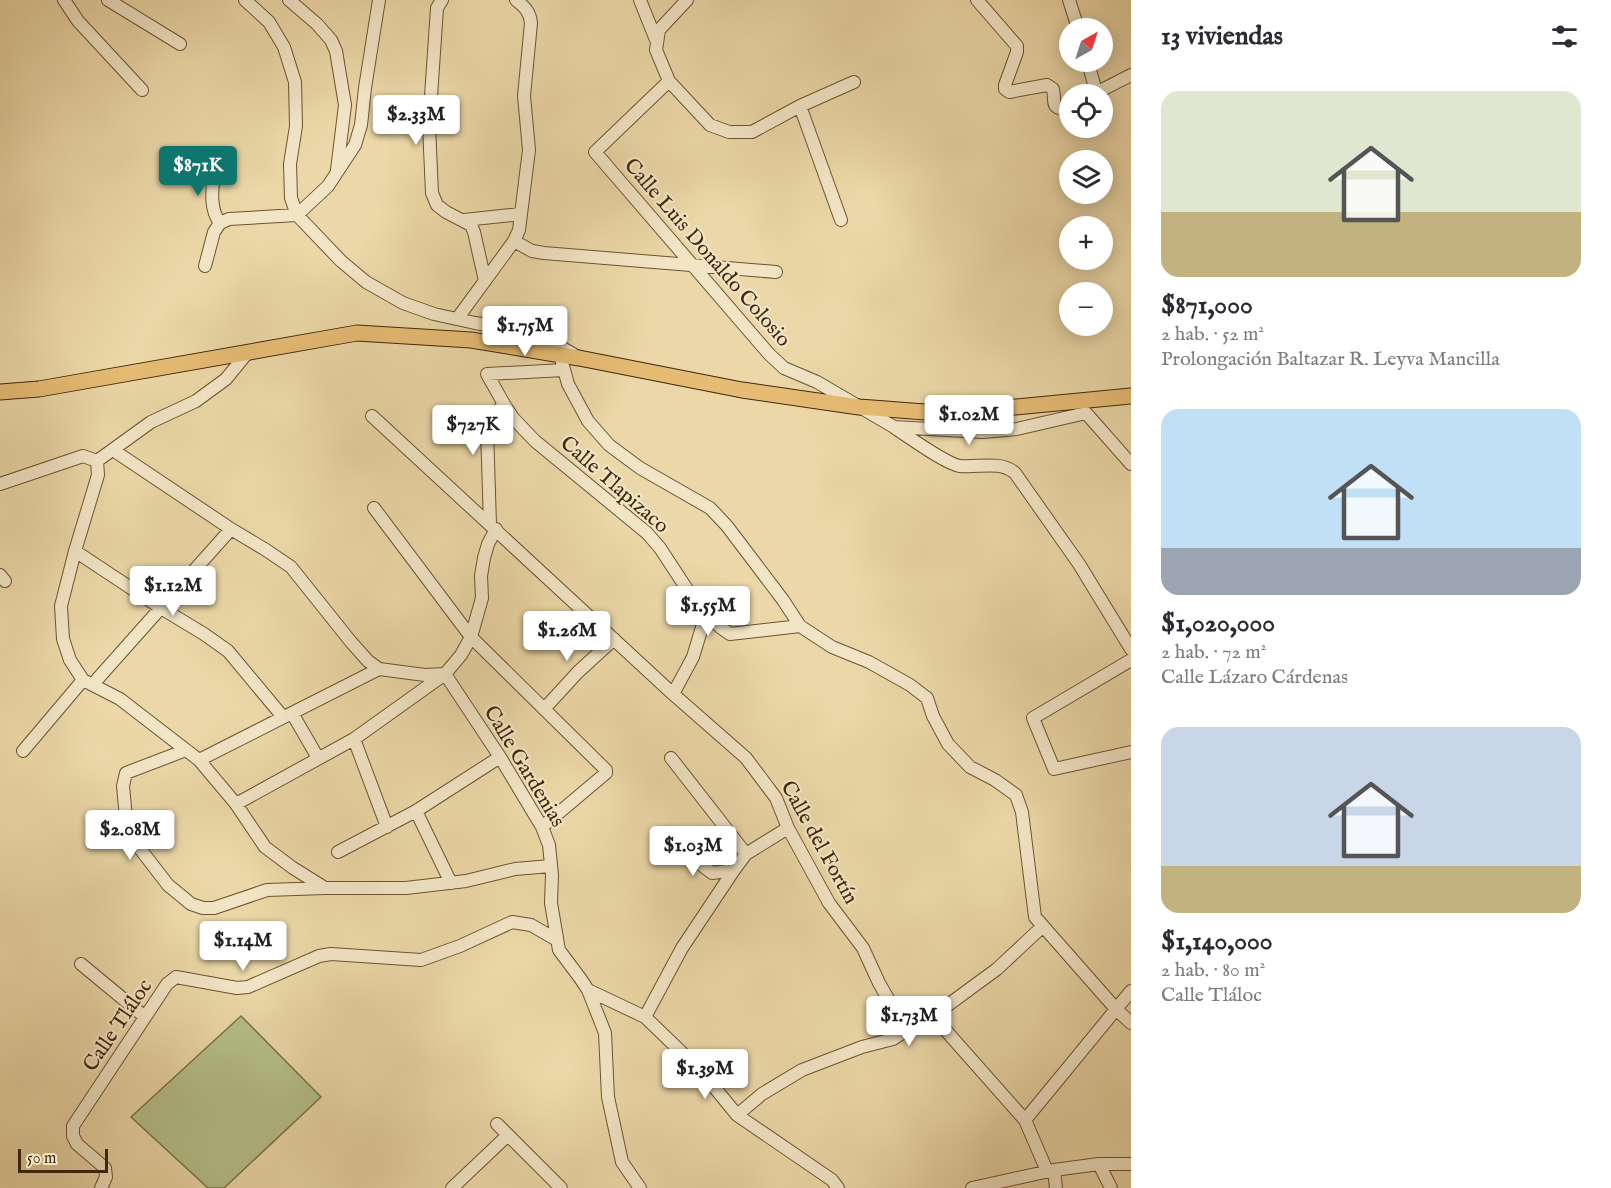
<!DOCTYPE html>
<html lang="es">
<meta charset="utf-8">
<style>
:root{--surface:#fff;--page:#f7f7f7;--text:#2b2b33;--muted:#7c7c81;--accent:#0f766e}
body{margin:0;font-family:"IM FELL English",serif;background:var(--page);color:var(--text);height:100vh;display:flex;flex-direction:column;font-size:22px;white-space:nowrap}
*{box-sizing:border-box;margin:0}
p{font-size:20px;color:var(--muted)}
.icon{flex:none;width:33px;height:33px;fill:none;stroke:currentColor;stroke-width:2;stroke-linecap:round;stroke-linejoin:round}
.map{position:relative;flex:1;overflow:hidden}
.sheet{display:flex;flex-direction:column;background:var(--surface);width:480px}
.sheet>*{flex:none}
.needle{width:39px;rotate:39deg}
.controls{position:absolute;left:1059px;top:18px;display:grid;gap:12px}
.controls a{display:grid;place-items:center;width:54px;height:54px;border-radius:50%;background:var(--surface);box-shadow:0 3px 15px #0003;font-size:30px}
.scale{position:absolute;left:18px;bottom:15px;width:90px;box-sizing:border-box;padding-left:6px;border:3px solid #41270c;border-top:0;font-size:16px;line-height:21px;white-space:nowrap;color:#41270c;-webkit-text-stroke:4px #f2e5c6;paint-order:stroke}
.price{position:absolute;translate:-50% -51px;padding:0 14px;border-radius:6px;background:#fff;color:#222;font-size:20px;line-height:39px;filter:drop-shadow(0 2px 3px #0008)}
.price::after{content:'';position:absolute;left:50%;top:36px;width:18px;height:14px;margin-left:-9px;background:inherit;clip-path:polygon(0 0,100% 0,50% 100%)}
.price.active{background:var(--accent);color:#fff}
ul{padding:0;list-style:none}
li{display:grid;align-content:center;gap:12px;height:318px;padding:0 30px}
li span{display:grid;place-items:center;height:186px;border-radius:18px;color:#555}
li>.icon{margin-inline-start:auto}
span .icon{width:108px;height:108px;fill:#fffc;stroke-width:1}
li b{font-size:26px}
h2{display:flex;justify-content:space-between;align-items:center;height:72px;padding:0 30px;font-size:26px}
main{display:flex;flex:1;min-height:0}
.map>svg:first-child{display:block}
</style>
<main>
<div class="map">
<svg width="1131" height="1188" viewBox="0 0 1131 1188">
<rect width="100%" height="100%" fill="#ebd7a7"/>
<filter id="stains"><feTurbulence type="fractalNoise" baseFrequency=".00333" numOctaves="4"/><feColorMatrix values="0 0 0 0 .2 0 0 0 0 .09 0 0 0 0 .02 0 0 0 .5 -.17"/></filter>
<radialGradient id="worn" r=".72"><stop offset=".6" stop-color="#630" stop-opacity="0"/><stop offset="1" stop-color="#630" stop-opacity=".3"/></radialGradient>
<path fill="#b5bf89" stroke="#7b734a" stroke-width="1.5" d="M241 1016 321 1097 224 1188H208L131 1117Z"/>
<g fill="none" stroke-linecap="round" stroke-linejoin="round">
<g stroke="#6c5333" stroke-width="14">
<path id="minor" d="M64 0 78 21 142 90
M108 0 180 44
M245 0 269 22 284 47 295 82 296 126 290 164 291 198 297 215 341 261 366 282 403 303 434 314 475 323 535 333 573 354
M289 0 317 24 331 40 336 51 345 105 337 170
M442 0 437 8 429 126 432 193 437 205 446 212 471 225 474 232 485 281
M640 0 656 40
M687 0 659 30 656 50 669 81 710 125 729 132H752L800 106 854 82
M977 0 1017 46V52L1005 85V89L1009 92 1047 85 1053 89C1056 105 1049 107 1070 111
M1069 0 1078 28
M1088 62 1096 92
M669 81 595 152 769 354 784 368 817 382 894 427 982 432 1017 429 1086 413 1131 464
M1094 94 1131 75
M800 106 841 220
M215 161C214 181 207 206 220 223
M464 220 521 214
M514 241 532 251 544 253 776 272
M205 266 214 232 220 223 229 219 297 215 328 186 355 145 361 125 365 88 379 0
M457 319 514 241 519 230 529 150 524 96 531 23C530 12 525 7 516 0
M560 355 568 384 588 421 609 445 640 468 710 508 727 526 783 600 800 626 832 647 869 662 910 685 927 698 933 716 948 744 970 767 995 780 1016 795 1022 812 1035 917 1116 1009 1131 1023
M564 370 487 374 504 404 513 418 535 441 647 533 660 548 698 606 720 627 730 634 800 626
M372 416 673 694 746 758 776 798 788 828 829 903 863 948 879 983 898 1016 910 1028
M895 428C909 437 946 464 960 466 979 468 1000 460 1015 473L1079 564 1131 649
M113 450 231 529 266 550 291 567 351 642 368 661 379 669 425 675 445 674 500 757 542 827 549 845 552 875 551 903 559 950 580 978 588 990 605 1033 608 1097 622 1162 640 1188
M97 461 98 475 75 551 61 606 63 639 70 660 83 680 120 699 199 760 236 804 265 847 293 868 325 888
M97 461 151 422 196 401 226 379 248 352
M0 484 83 456 97 461
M374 508 471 637 606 770V773L542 827
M490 524 487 430 492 417 504 404
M75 551 161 608 204 634 228 651 283 717
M0 575 5 581
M1131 660 1033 718 1054 769 1131 752
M93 684 231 529
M673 694 693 657 706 614
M544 709 578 672 614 639
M292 713 318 758
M354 739 387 827
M186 750 126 773 123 786 126 818 141 850 168 885 191 904 203 908H214L267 890 325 888H406L466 881 515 869 551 866
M23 751 83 680
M671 758 746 854
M199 760 379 669
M236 804 354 739 445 674 461 655 471 637 482 598 481 576 484 558 488 544 496 529
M416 811 451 883
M665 837 712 873 734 870
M338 852 416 811 500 757
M81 964 145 1017
M588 990 645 1017 701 1071 737 1115 832 1180 838 1188
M933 1016 1025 1120 1047 1171
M645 1017 682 948 734 870 746 854 788 828
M737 1115 762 1094 802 1070 862 1047 893 1039 910 1028 933 1016 997 969 1043 926
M1025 1120 1131 991
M497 1124 561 1188
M1099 1164 1111 1188
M1054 1170 1056 1188
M101 1188 106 1177 105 1168 77 1144 73 1136V1126L167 984 176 977 237 988 248 987 319 956 331 954 421 960 460 946 512 922 531 925 557 940
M452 1188 508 1135
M972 1188 1054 1170 1099 1164H1131"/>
</g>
<g stroke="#41270c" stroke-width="17">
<path id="major" d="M0 392 39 389 357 333 471 340 579 358 742 390 859 407 925 412 1005 408 1131 396"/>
</g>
<use href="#minor" stroke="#f2e5c6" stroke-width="12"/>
<use href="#major" stroke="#e6bc74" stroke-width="15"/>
</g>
<g text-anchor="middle" stroke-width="4.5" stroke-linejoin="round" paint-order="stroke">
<g font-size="21" fill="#41270c" stroke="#f2e5c6">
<text transform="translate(708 252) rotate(49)" y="7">Calle Luis Donaldo Colosio</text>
<text transform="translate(615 484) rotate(41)" y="7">Calle Tlapizaco</text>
<text transform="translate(525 766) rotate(59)" y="7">Calle Gardenias</text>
<text transform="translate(820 842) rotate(61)" y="7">Calle del Fortín</text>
<text transform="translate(117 1025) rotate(-56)" y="7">Calle Tláloc</text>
</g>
</g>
<rect width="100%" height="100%" filter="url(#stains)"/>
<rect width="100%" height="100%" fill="url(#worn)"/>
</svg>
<div class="controls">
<a><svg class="needle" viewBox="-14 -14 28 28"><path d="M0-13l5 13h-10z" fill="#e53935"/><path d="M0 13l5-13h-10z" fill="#7c7c81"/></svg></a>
<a><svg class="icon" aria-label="locate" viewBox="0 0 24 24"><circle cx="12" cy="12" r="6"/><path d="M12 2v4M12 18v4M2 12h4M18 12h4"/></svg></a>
<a><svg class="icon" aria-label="layers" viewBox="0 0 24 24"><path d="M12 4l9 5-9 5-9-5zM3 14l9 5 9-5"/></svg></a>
<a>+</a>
<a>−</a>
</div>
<div class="scale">50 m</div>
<b class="price" style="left:416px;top:146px">$2.33M</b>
<b class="price active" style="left:198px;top:197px">$871K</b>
<b class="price" style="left:525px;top:357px">$1.75M</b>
<b class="price" style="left:969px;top:446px">$1.02M</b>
<b class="price" style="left:473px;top:456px">$727K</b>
<b class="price" style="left:173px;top:617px">$1.12M</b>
<b class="price" style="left:708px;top:637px">$1.55M</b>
<b class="price" style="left:567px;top:662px">$1.26M</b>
<b class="price" style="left:130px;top:861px">$2.08M</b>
<b class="price" style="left:693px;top:877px">$1.03M</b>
<b class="price" style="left:243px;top:972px">$1.14M</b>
<b class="price" style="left:909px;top:1047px">$1.73M</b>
<b class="price" style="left:705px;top:1100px">$1.39M</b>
</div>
<section class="sheet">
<h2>13 viviendas<svg class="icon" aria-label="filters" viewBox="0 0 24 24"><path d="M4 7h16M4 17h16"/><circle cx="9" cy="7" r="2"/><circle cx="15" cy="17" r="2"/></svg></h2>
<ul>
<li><span style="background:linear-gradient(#dfe7d0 65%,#c2b280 0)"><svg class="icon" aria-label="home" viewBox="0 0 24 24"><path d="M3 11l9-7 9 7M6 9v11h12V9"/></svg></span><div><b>$871,000</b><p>2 hab. · 52 m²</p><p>Prolongación Baltazar R. Leyva Mancilla</p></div></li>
<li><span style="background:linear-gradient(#bfe0f5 75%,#9aa5b1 0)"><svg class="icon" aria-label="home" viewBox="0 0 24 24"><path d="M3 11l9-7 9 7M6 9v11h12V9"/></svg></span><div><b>$1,020,000</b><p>2 hab. · 72 m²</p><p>Calle Lázaro Cárdenas</p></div></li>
<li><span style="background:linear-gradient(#c9d6e8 75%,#c2b280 0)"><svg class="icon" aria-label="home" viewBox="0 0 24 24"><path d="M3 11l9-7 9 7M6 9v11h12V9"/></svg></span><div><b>$1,140,000</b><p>2 hab. · 80 m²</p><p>Calle Tláloc</p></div></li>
</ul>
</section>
</main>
